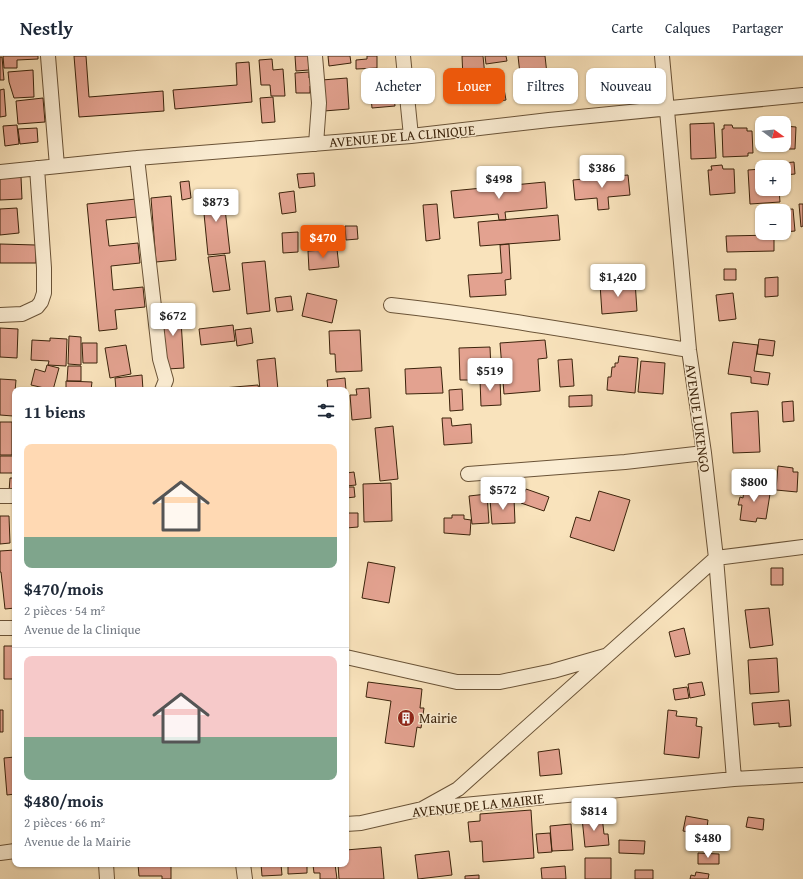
<!DOCTYPE html>
<html lang="fr">
<meta charset="utf-8">
<style>
:root{--surface:#fff;--page:#f6f6f7;--text:#1f2937;--muted:#747a83;--line:#e0e1e3;--accent:#ea580c}
body{margin:0;font-family:"Gentium Book Plus",serif;background:var(--page);color:var(--text);height:100vh;display:flex;flex-direction:column;font-size:15px;white-space:nowrap}
*{box-sizing:border-box;margin:0}
p{font-size:13px;color:var(--muted)}
.icon{flex:none;width:22px;height:22px;fill:none;stroke:currentColor;stroke-width:2;stroke-linecap:round;stroke-linejoin:round}
.map{position:relative;flex:1;overflow:hidden}
.panel{position:absolute;left:12px;top:331px;width:337px;height:480px;display:flex;flex-direction:column;background:var(--surface);border-radius:8px;box-shadow:0 1px 3px #0004}
.panel>*{flex:none}
.hud{position:absolute;left:361px;top:12px;width:380px;height:36px;display:flex;gap:8px}
.needle{width:26px;rotate:105deg}
.tools{position:absolute;left:755px;top:60px;display:grid;gap:8px}
.tools a{display:grid;place-items:center;width:36px;height:36px;border-radius:8px;background:var(--surface);box-shadow:0 1px 3px #0004;font-size:20px}
.price{position:absolute;translate:-50% -34px;padding:0 9px;border-radius:4px;background:#fff;color:#222;font-size:13px;line-height:26px;filter:drop-shadow(0 1px 2px #0008)}
.price::after{content:'';position:absolute;left:50%;top:24px;width:12px;height:9px;margin-left:-6px;background:inherit;clip-path:polygon(0 0,100% 0,50% 100%)}
.price.active{background:var(--accent);color:#fff}
ul{padding:0;list-style:none}
li{display:grid;align-content:center;gap:8px;height:212px;padding:0 12px}
li+li{border-top:1px solid var(--line)}
li span{display:grid;place-items:center;height:124px;border-radius:8px;color:#555}
li>.icon{margin-inline-start:auto}
span .icon{width:72px;height:72px;fill:#fffc;stroke-width:1}
li b{font-size:17px}
h2{display:flex;justify-content:space-between;align-items:center;height:48px;padding:0 12px;font-size:17px}
.tag{padding:0 14px;border-radius:8px;background:var(--surface);box-shadow:0 1px 3px #0004;font-size:14px;line-height:36px}
.tag.active{background:var(--accent);color:#fff}
header{display:flex;align-items:center;gap:24px;box-sizing:border-box;height:56px;padding:0 20px;background:var(--surface);border-bottom:1px solid var(--line)}
header strong{font-size:19px}
nav{display:flex;gap:22px;margin-inline-start:auto;font-size:14px}
.map>svg:first-child{display:block}
</style>
<header>
<strong>Nestly</strong>
<nav><a>Carte</a><a>Calques</a><a>Partager</a></nav>
</header>
<div class="map">
<svg width="803" height="823" viewBox="0 0 803 823">
<rect width="100%" height="100%" fill="#f9e3bc"/>
<filter id="stains"><feTurbulence type="fractalNoise" baseFrequency=".005" numOctaves="4"/><feColorMatrix values="0 0 0 0 .2 0 0 0 0 .09 0 0 0 0 .02 0 0 0 .5 -.17"/></filter>
<radialGradient id="worn" r=".72"><stop offset=".6" stop-color="#630" stop-opacity="0"/><stop offset="1" stop-color="#630" stop-opacity=".3"/></radialGradient>
<path fill="#e3a290" stroke="#3b230b" d="M3 0H38V3L17 4V12H4Z
M74 0H86L89 41 163 35 164 55 79 61Z
M295 0H308L309 14 296 15Z
M328 0H350L351 7 329 10Z
M367 0H377V12L356 13V4L367 3Z
M462 0H483L485 20 463 22Z
M485 0H506L507 5 486 8Z
M518 0H545L547 18 533 19V17L520 18Z
M0 1H2L4 24H0Z
M272 3 273 14 283 13 285 40H271L270 29H261L259 4Z
M249 6 252 46 175 53 173 34 237 29 236 7Z
M33 14 34 41 14 42 9 26 8 16Z
M309 16V22H312L313 30H310V37H296L295 17Z
M392 19 395 50 372 52 369 21Z
M347 22 349 53 324 55 322 24Z
M4 33 6 60 0 61V34Z
M504 33 506 44 493 46 492 35Z
M491 34 492 44 480 46 479 36Z
M273 41 275 66 262 67 260 42Z
M43 42 45 66 18 68 16 45Z
M714 67 716 102 691 103 690 68Z
M17 69 19 88 5 90 3 70Z
M724 69H732L733 72H747V75H752L753 97H748V100L723 101 722 73H724Z
M784 70 796 71 795 93H769V89H784Z
M37 72 38 86 20 88 18 73Z
M794 106 795 118 784 119V111H773V108Z
M722 109 723 113H734L735 137 710 139 708 114H712L711 110Z
M762 113V133H779L780 146 750 148 748 114Z
M314 117 315 130 299 132 297 118Z
M606 118V121L628 119 630 139 608 141 609 153 598 154 597 142 575 144 573 124 594 122V119Z
M21 121 22 143 0 144V122Z
M189 125 191 142 182 144 180 126Z
M545 126 547 152 505 156 506 164H499L498 158 454 162 451 135Z
M223 135 230 197 208 199 202 137Z
M294 135 296 156 282 158 279 137Z
M171 140 176 204 156 206 151 142Z
M136 143 137 161 106 164 109 190 138 187 140 207 111 210 113 234 143 231 145 251 115 254 117 273 99 275 87 148Z
M437 148 440 183 426 185 423 149Z
M799 148H803V170L801 171Z
M17 152 19 177 0 179V153Z
M793 153 795 175 784 176V155H778V154Z
M558 159 560 184 480 190 478 166Z
M345 170H357L358 183 346 184Z
M298 176V196L283 197 282 177Z
M774 179V195L727 196 726 180Z
M0 188 36 189V207H0Z
M509 188 511 223 505 224 506 239 470 241 468 219 502 217 500 189Z
M337 193 339 211 309 214 308 195Z
M225 199 230 234 213 236 208 201Z
M265 205 270 255 247 258 242 207Z
M724 213H736V224H724Z
M778 221V240L765 241V222Z
M635 225 637 255 602 258 600 228Z
M307 237 337 244 332 267 302 260Z
M733 237 736 263 719 265 716 239Z
M291 240 293 254 277 256 275 242Z
M180 249 184 312 167 313 162 250Z
M233 269 235 285 201 289 199 273Z
M0 272 18 273 17 302 0 301Z
M251 272 253 287 237 290 235 274Z
M360 274 362 315 336 316 335 298H330L329 275Z
M69 280 81 281V309L68 308Z
M50 282 67 283 66 310 48 309 49 305 31 304 32 284 50 285Z
M759 283 775 285 773 300 757 298Z
M545 284 547 302 538 303 540 335 504 338 500 287Z
M733 286 758 289 754 315 770 317 768 329 751 327V321L728 318Z
M82 287H97V307H83Z
M126 289 131 318 110 322 105 292Z
M490 291 491 314H476L477 324H460L459 292Z
M619 300 638 302 635 337 607 334 608 321H611L612 311H615V307H618Z
M275 302 278 334H260L257 304Z
M572 303 574 330 560 331 558 304Z
M641 305 665 307 663 338 638 336Z
M47 309 59 312 53 334 31 329 35 313 45 316Z
M68 310H81V325H67Z
M441 311 443 337 406 338 405 313Z
M142 319 143 334H116L115 322Z
M345 322 346 334H328L327 324Z
M0 323 16 324 13 360 0 359Z
M500 323 501 349 481 350 480 324Z
M66 325 92 326 91 334H66Z
M258 329 259 334H211V333Z
M369 332 371 362 352 364 350 339H357L356 333Z
M462 333 463 354 450 355 449 334Z
M592 339V350L569 351V340Z
M793 345 794 365 783 366 782 346Z
M758 355 760 396 733 397 731 357Z
M442 362H451L452 370 471 368 472 387 444 389Z
M0 366H12V399H0Z
M393 370 398 423 380 425 375 372Z
M0 400H15V417H0Z
M778 410 793 412V416H798L797 436 776 434Z
M354 416 356 429 346 430V417Z
M10 422H15V436H9Z
M748 425 761 427 760 437 770 438 766 463 757 462 756 466 740 464 742 449H738L740 441 743 442 745 427 748 428Z
M391 427 392 465 364 466 363 428Z
M346 431H354L355 441 346 442Z
M526 433 549 441 544 455 521 447Z
M599 435 630 444 614 495 570 481 576 461 590 465Z
M487 438 489 467 472 468 469 440Z
M514 442 515 467 492 468 490 443Z
M346 457H358V471L346 472Z
M452 459H464V463L471 464 470 479 444 477V462H452Z
M0 460H9L10 487 0 488Z
M15 494V552L5 553 1 516H0V495Z
M368 506 395 511 389 547 362 542Z
M771 512H783V529H771Z
M769 552 773 589 750 592 745 554Z
M684 572 690 598 675 601 669 576Z
M4 590H15V623H4Z
M777 602 779 636 750 638 748 604Z
M368 626 422 633 420 652H424L421 672 417 671 414 691 385 687 391 645 366 641Z
M702 626 705 639 690 642 688 628Z
M687 631 689 642 675 644 673 633Z
M789 644 791 670 779 671V667L754 669 752 647Z
M0 654H3V676H0Z
M668 654 677 655 676 660 697 662 696 670 702 671 699 702 664 698Z
M559 693 562 718 540 720 538 696Z
M15 701V738L7 739 4 702Z
M531 754 534 802 483 806 482 785 470 786 468 766 480 765V758Z
M602 760 604 778H608L609 789 585 791 582 762Z
M686 760 708 764 706 779 683 775Z
M748 761 764 763 763 774 746 771Z
M571 768 573 794 552 795 550 770Z
M550 777 552 796 538 797 536 778Z
M619 784 645 785 644 798 619 797Z
M381 791 384 823H339L338 808H346V794Z
M449 795 452 819 418 823 415 799Z
M698 797 719 798V808H698Z
M585 802H611V823H585Z
M138 808H171V823H162V820H139Z
M261 808H281L282 819 262 820Z
M288 808H307V817L288 818Z
M319 808H335L337 823H320V817H314L313 809Z
M565 810 566 823H542L541 812Z
M635 814H653V823H635Z
M696 816 709 818 708 823H690L691 819 695 820Z
M479 819V823H465V820Z"/>
<g fill="none" stroke-linecap="round" stroke-linejoin="round">
<g stroke="#6a5337" stroke-width="16">
<path id="minor" d="M48 0 57 110
M315 0 319 47 316 88
M403 0 411 80
M662 0 689 294 704 397 716 502 734 723
M137 102 160 303 166 324 162 334
M0 116 137 102 411 80 549 64 803 39
M391 249C491 260 590 278 689 294
M0 259 22 258 37 251 41 246 44 237V212L37 112
M468 418 625 406 704 397
M0 440H15
M0 572H15
M346 601 457 626H500L553 615 605 600
M422 753 458 733 716 502 803 491
M346 768 361 767 422 753 734 723 803 719
M0 797 15 795
M106 808 107 823
M243 808 245 823"/>
</g>
<use href="#minor" stroke="#fbedd3" stroke-width="14"/>
</g>
<defs>
<g id="building-disc" transform="scale(0.9)"><circle r="9.5" fill="#8f2418" stroke="#fbedd3"/><path d="M-4-6H4V6H1V3H-1V6H-4ZM-2.5-4.3h1.7v1.8h-1.7ZM.8-4.3h1.7v1.8H.8ZM-2.5-1h1.7V.8h-1.7ZM.8-1h1.7V.8H.8Z" fill="#fff"/></g>
</defs>
<g fill-rule="evenodd">
<use href="#building-disc" x="406" y="662"/>
</g>
<g text-anchor="middle" stroke-width="3" stroke-linejoin="round" paint-order="stroke">
<g font-size="14" fill="#3b230b" stroke="#fbedd3">
<text transform="translate(402 80) rotate(-5)" y="5">AVENUE DE LA CLINIQUE</text>
<text transform="translate(698 362) rotate(82)" y="5">AVENUE LUKENGO</text>
<text transform="translate(478 749) rotate(-6)" y="5">AVENUE DE LA MAIRIE</text>
</g>
<g font-size="14" fill="#3b230b" stroke="#fbedd3" text-anchor="start">
<text x="419" y="667">Mairie</text>
</g>
</g>
<rect width="100%" height="100%" filter="url(#stains)"/>
<rect width="100%" height="100%" fill="url(#worn)"/>
</svg>
<div class="tools">
<a><svg class="needle" viewBox="-14 -14 28 28"><path d="M0-13l5 13h-10z" fill="#e53935"/><path d="M0 13l5-13h-10z" fill="#747a83"/></svg></a>
<a>+</a>
<a>−</a>
</div>
<b class="price" style="left:602px;top:133px">$386</b>
<b class="price" style="left:499px;top:144px">$498</b>
<b class="price" style="left:216px;top:167px">$873</b>
<b class="price active" style="left:323px;top:203px">$470</b>
<b class="price" style="left:618px;top:242px">$1,420</b>
<b class="price" style="left:173px;top:281px">$672</b>
<b class="price" style="left:490px;top:336px">$519</b>
<b class="price" style="left:754px;top:447px">$800</b>
<b class="price" style="left:503px;top:455px">$572</b>
<b class="price" style="left:594px;top:776px">$814</b>
<b class="price" style="left:708px;top:803px">$480</b>
<div class="hud">
<a class="tag">Acheter</a>
<a class="tag active">Louer</a>
<a class="tag">Filtres</a>
<a class="tag">Nouveau</a>
</div>
<section class="panel">
<h2>11 biens<svg class="icon" aria-label="filters" viewBox="0 0 24 24"><path d="M4 7h16M4 17h16"/><circle cx="9" cy="7" r="2"/><circle cx="15" cy="17" r="2"/></svg></h2>
<ul>
<li><span style="background:linear-gradient(#ffd9b3 75%,#7fa58c 0)"><svg class="icon" aria-label="home" viewBox="0 0 24 24"><path d="M3 11l9-7 9 7M6 9v11h12V9"/></svg></span><div><b>$470/mois</b><p>2 pièces · 54 m²</p><p>Avenue de la Clinique</p></div></li>
<li><span style="background:linear-gradient(#f6c9c9 65%,#7fa58c 0)"><svg class="icon" aria-label="home" viewBox="0 0 24 24"><path d="M3 11l9-7 9 7M6 9v11h12V9"/></svg></span><div><b>$480/mois</b><p>2 pièces · 66 m²</p><p>Avenue de la Mairie</p></div></li>
</ul>
</section>
</div>
